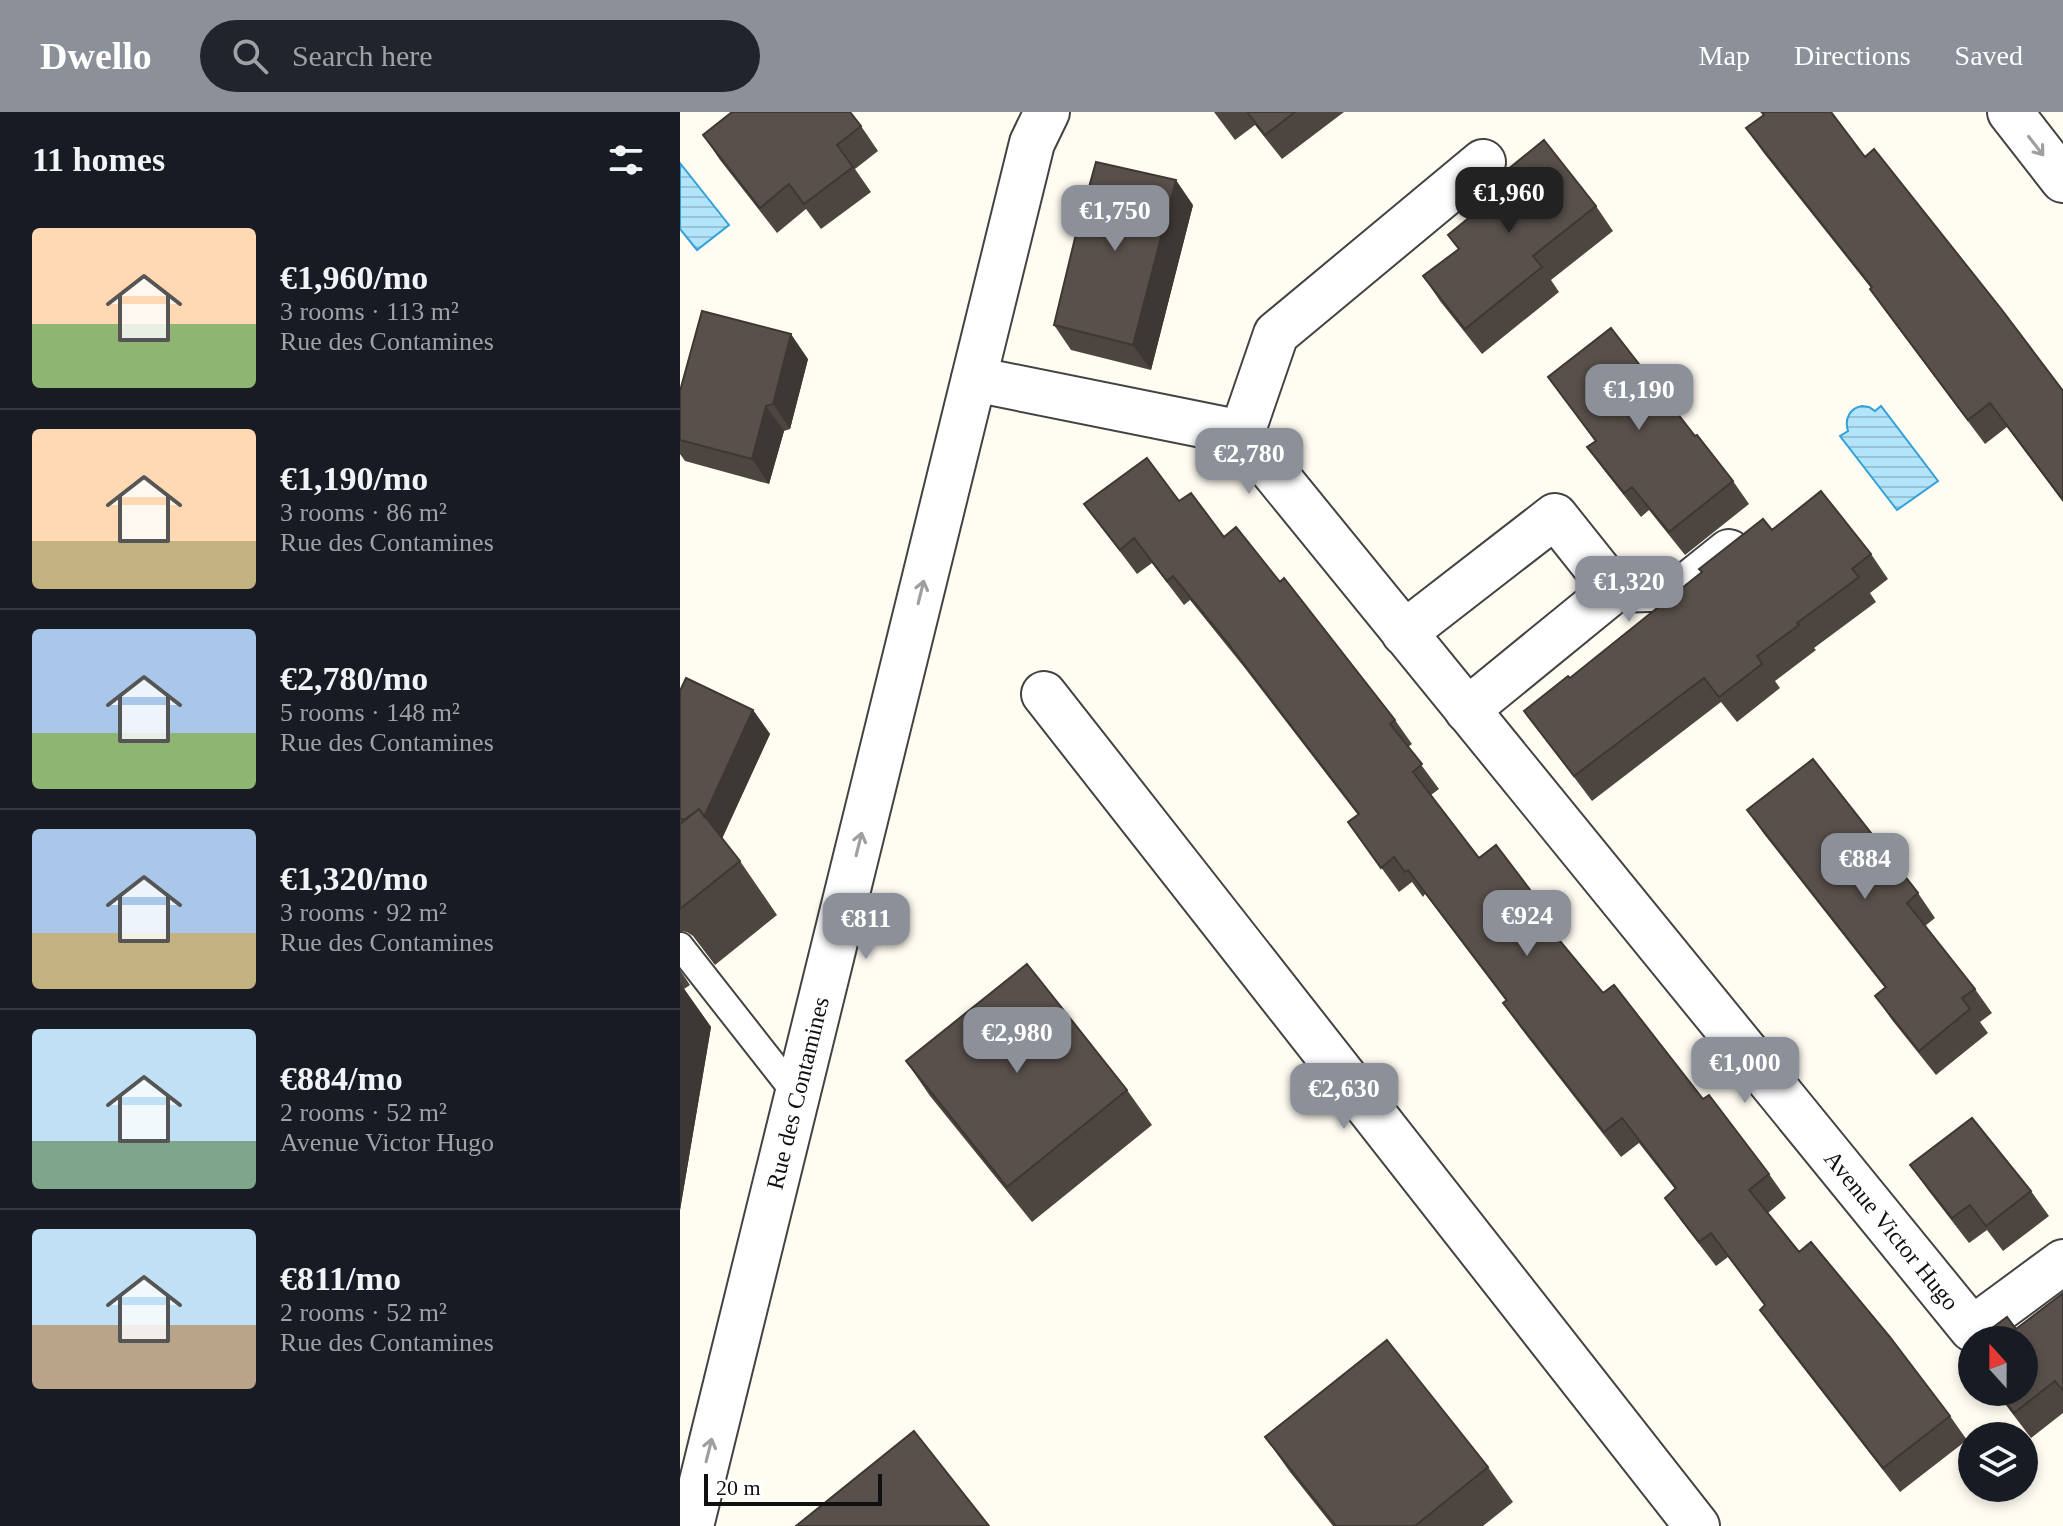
<!DOCTYPE html>
<meta charset="utf-8">
<style>
:root{--surface:#171b24;--page:#20242c;--text:#f1f3f6;--muted:#9ea1a6;--line:#363941;--accent:#8c9099}
body{margin:0;font-family:Georgia,serif;background:var(--page);color:var(--text);height:100vh;display:flex;flex-direction:column;font-size:30px;white-space:nowrap}
*{box-sizing:border-box;margin:0}
p{font-size:26px;color:var(--muted)}
.icon{flex:none;width:44px;height:44px;fill:none;stroke:currentColor;stroke-width:2;stroke-linecap:round;stroke-linejoin:round}
.map{position:relative;flex:1;overflow:hidden}
.panel{display:flex;flex-direction:column;background:var(--surface);width:680px}
.panel>*{flex:none}
.needle{width:52px;rotate:339deg}
.buttons{position:absolute;left:1278px;top:1214px;display:grid;gap:16px}
.buttons a{display:grid;place-items:center;width:80px;height:80px;border-radius:50%;background:var(--surface);box-shadow:0 4px 12px #0003;font-size:40px}
.scale{position:absolute;left:24px;bottom:20px;width:178px;box-sizing:border-box;padding-left:8px;border:4px solid #101010;border-top:0;font-size:22px;line-height:28px;white-space:nowrap;color:#101010;-webkit-text-stroke:6px #fff;paint-order:stroke}
.price{position:absolute;translate:-50% -68px;padding:0 18px;border-radius:16px;background:var(--accent);color:#fff;font-size:26px;line-height:52px;filter:drop-shadow(0 2px 4px #0008)}
.price::after{content:'';position:absolute;left:50%;top:48px;width:24px;height:18px;margin-left:-12px;background:inherit;clip-path:polygon(0 0,100% 0,50% 100%)}
.price.active{background:#222;color:#fff}
ul{padding:0;list-style:none}
li{display:flex;align-items:center;gap:24px;height:200px;padding:0 32px}
li+li{border-top:2px solid var(--line)}
li span{display:grid;place-items:center;flex:none;width:224px;height:160px;border-radius:8px;color:#555}
li>.icon{margin-inline-start:auto}
span .icon{width:96px;height:96px;fill:#fffc;stroke-width:1}
li b{font-size:34px}
h2{display:flex;justify-content:space-between;align-items:center;height:96px;padding:0 32px;font-size:34px}
header{display:flex;align-items:center;gap:48px;box-sizing:border-box;height:112px;padding:0 40px;background:var(--accent);color:#fff}
header strong{font-size:38px}
nav{display:flex;gap:44px;margin-inline-start:auto;font-size:28px}
.search{width:560px;height:72px;background:var(--page);display:flex;align-items:center;gap:20px;box-sizing:border-box;padding:0 28px;border-radius:44px;color:var(--muted);font-size:30px}
main{display:flex;flex:1;min-height:0}
.map>svg:first-child{display:block}
</style>
<header>
<strong>Dwello</strong>
<div class="search"><svg class="icon" aria-label="search" viewBox="0 0 24 24"><circle cx="10" cy="10" r="6"/><path d="M15 15l6 6"/></svg>Search here</div>
<nav><a>Map</a><a>Directions</a><a>Saved</a></nav>
</header>
<main>
<section class="panel">
<h2>11 homes<svg class="icon" aria-label="filters" viewBox="0 0 24 24"><path d="M4 7h16M4 17h16"/><circle cx="9" cy="7" r="2"/><circle cx="15" cy="17" r="2"/></svg></h2>
<ul>
<li><span style="background:linear-gradient(#ffd9b3 60%,#8fb573 0)"><svg class="icon" aria-label="home" viewBox="0 0 24 24"><path d="M3 11l9-7 9 7M6 9v11h12V9"/></svg></span><div><b>€1,960/mo</b><p>3 rooms · 113 m²</p><p>Rue des Contamines</p></div></li>
<li><span style="background:linear-gradient(#ffd9b3 70%,#c2b280 0)"><svg class="icon" aria-label="home" viewBox="0 0 24 24"><path d="M3 11l9-7 9 7M6 9v11h12V9"/></svg></span><div><b>€1,190/mo</b><p>3 rooms · 86 m²</p><p>Rue des Contamines</p></div></li>
<li><span style="background:linear-gradient(#a9c7e8 65%,#8fb573 0)"><svg class="icon" aria-label="home" viewBox="0 0 24 24"><path d="M3 11l9-7 9 7M6 9v11h12V9"/></svg></span><div><b>€2,780/mo</b><p>5 rooms · 148 m²</p><p>Rue des Contamines</p></div></li>
<li><span style="background:linear-gradient(#a9c7e8 65%,#c2b280 0)"><svg class="icon" aria-label="home" viewBox="0 0 24 24"><path d="M3 11l9-7 9 7M6 9v11h12V9"/></svg></span><div><b>€1,320/mo</b><p>3 rooms · 92 m²</p><p>Rue des Contamines</p></div></li>
<li><span style="background:linear-gradient(#bfe0f5 70%,#7fa58c 0)"><svg class="icon" aria-label="home" viewBox="0 0 24 24"><path d="M3 11l9-7 9 7M6 9v11h12V9"/></svg></span><div><b>€884/mo</b><p>2 rooms · 52 m²</p><p>Avenue Victor Hugo</p></div></li>
<li><span style="background:linear-gradient(#bfe0f5 60%,#b9a48a 0)"><svg class="icon" aria-label="home" viewBox="0 0 24 24"><path d="M3 11l9-7 9 7M6 9v11h12V9"/></svg></span><div><b>€811/mo</b><p>2 rooms · 52 m²</p><p>Rue des Contamines</p></div></li>
</ul>
</section>
<div class="map">
<svg width="1383" height="1414" viewBox="0 0 1383 1414">
<defs>
<pattern id="water-rules" width="6" height="5" patternUnits="userSpaceOnUse" patternTransform="scale(2)"><rect width="6" height="5" fill="#b2e4fb"/><path d="M0 2.5h6" fill="none" stroke="#98c3d6"/></pattern>
</defs>
<rect width="100%" height="100%" fill="#fffcf2"/>
<path fill="url(#water-rules)" stroke="#33a0d8" stroke-width="2" d="M0 51 49 113 17 138 0 117Z
M1182 294 1189 295 1195 299 1201 294 1258 369 1217 398 1160 324 1168 319C1164 307 1170 296 1182 294Z"/>
<g fill="none" stroke-linecap="round" stroke-linejoin="round">
<g stroke="#434343" stroke-width="30">
<path id="service" d="M0 834 117 983"/>
</g>
<g stroke="#434343" stroke-width="48">
<g id="minor">
<path d="M1330 0 1383 68"/>
<path id="s1" d="M294 267 562 321 1292 1217 1383 1150"/>
<path d="M562 321 596 222 803 50"/>
<path d="M724 521 875 404 934 478"/>
<path d="M364 582 1017 1414"/>
<path d="M787 598 934 478 1004 476 1049 440"/>
<path id="s2" d="M11 1414 352 31 367 0"/>
</g>
</g>
<use href="#service" stroke="#fff" stroke-width="26"/>
<use href="#minor" stroke="#fff" stroke-width="44"/>
</g>
<path fill="#4d4540" d="M534 0H664L602 47 575 13 555 28Z
M1080 0H1151L1185 45 1383 279V390L1327 315 1305 332 1207 201 1190 177 1191 176 1083 40 1066 16 1083 3Z
M181 14 198 39 175 57 191 80 141 117 126 97 97 121 40 48 23 23Z
M821 63 916 94 933 119 871 168 879 180 802 242 760 189 743 164 778 137 829 74Z
M513 93 471 258 391 238 374 213Z
M128 247 110 317 104 319 89 372 5 349 0 342V279Z
M868 265 1015 324 1053 369 1069 392 1005 443 969 398 961 405 924 358 907 335 915 329Z
M499 389 600 470 715 608 732 632 728 635 759 677 751 683 799 746 867 800 884 824 879 828 923 881 1023 987 1089 1062 1106 1086 1088 1101 1119 1140 1270 1304 1287 1328 1220 1380 1097 1222 1080 1198 1085 1194 1048 1145 1036 1154 1002 1110 985 1086 995 1077 959 1031 941 1045 840 915 823 891 826 889 745 782 743 785 732 770 719 780 668 710 678 703 564 555 510 488 504 493 472 451 457 462 404 392Z
M1092 418 1191 442 1208 467 1190 481 1196 490 1134 536 1136 538 1095 569 1100 576 1057 610 1041 590 912 689 844 599Z
M0 579 73 598 90 622 42 727 60 749 97 803 35 853 13 824 7 820 0 819Z
M1067 698 1238 781 1255 806 1245 814 1295 877 1312 901 1300 910 1308 921 1256 963 1212 908 1195 884 1205 876 1084 722Z
M0 858 10 873 4 877 31 915 0 1098Z
M226 949 447 978 472 1013 352 1110 250 984Z
M1230 1053 1351 1079 1369 1104 1323 1139 1307 1118 1289 1131 1248 1078Z
M1383 1181V1301L1351 1326 1316 1280H1344L1336 1217Z
M585 1325 808 1355 833 1390 803 1414H653L610 1360Z"/>
<path fill="#3e3834" d="M496 68 513 93 471 258 453 233Z
M111 222 128 247 110 317 93 292Z
M86 294 104 319 89 372 72 347Z
M73 598 90 622 36 739 19 715Z
M0 871 31 915 0 1098Z"/>
<path fill="#59504b" stroke="#3e3834" stroke-width="2" d="M52 0H170L181 14 157 33 173 55 124 92 109 72 80 96 23 23Z
M567 0H615L585 23Z
M1082 0H1151L1185 45 1194 37 1322 198 1383 279V388L1310 291 1288 308 1190 177 1192 175 1066 16 1084 3Z
M864 28 916 94 853 144 862 155 785 217 743 164 779 137 768 123 829 73 821 63Z
M416 50 496 68 453 233 374 213 396 122Z
M22 199 111 222 93 292 86 294 72 347 0 328V279Z
M931 216 1015 324 1017 323 1053 369 989 420 952 375 944 381 907 335 916 329 868 265Z
M467 346 499 389 511 381 544 425 556 415 600 470 604 466 715 608 710 612 742 652 733 660 799 746 816 733 867 800 860 805 923 881 934 873 1023 987 1029 983 1089 1062 1069 1078 1119 1140 1131 1130 1210 1225 1270 1304 1203 1356 1080 1198 1085 1193 1031 1121 1019 1130 985 1086 996 1076 942 1006 924 1020 823 891 827 888 728 758 725 760 714 745 701 756 668 710 679 702 547 530 493 464 487 469 454 426 440 438 404 392Z
M1141 379 1191 442 1172 457 1179 465 1117 511 1119 513 1077 544 1082 552 1039 585 1024 566 894 664 844 599 888 564 890 566 1022 460 1019 457 1083 407 1092 418Z
M6 566 73 598 24 705 19 697 4 708 0 706V579Z
M1133 647 1238 781 1227 791 1295 877 1282 886 1290 897 1239 939 1195 884 1206 875 1067 698Z
M19 697 60 749 0 797V712Z
M347 852 447 978 327 1075 226 949Z
M1292 1006 1351 1079 1306 1114 1290 1093 1272 1106 1230 1053Z
M1383 1181V1279L1375 1269 1334 1301 1318 1280H1344V1228H1296L1327 1205 1336 1217Z
M707 1228 808 1355 735 1414H656L585 1325Z
M1292 1231V1247L1284 1237Z
M234 1319 309 1414H116Z"/>
<defs><path id="oneway-shaft" d="M-6 0H5M1.5-3L5.5 0L1.5 3" fill="none" stroke-width="1.6" stroke-linecap="round" stroke-linejoin="round" transform="scale(2)"/></defs>
<g stroke="#9f9f9f">
<use href="#oneway-shaft" transform="translate(1356 34) rotate(52)"/>
<use href="#oneway-shaft" transform="translate(241 480) rotate(-76)"/>
<use href="#oneway-shaft" transform="translate(179 732) rotate(-76)"/>
<use href="#oneway-shaft" transform="translate(29 1338) rotate(-76)"/>
</g>
<g text-anchor="middle" stroke-width="8" stroke-linejoin="round" paint-order="stroke">
<g font-size="24" fill="#101010" stroke="#fff">
<text dy="8" stroke="none"><textPath href="#s2" startOffset="446">Rue des Contamines</textPath></text>
<text dy="8" stroke="none"><textPath href="#s1" startOffset="1302">Avenue Victor Hugo</textPath></text>
</g>
</g>
</svg>
<div class="buttons">
<a><svg class="needle" viewBox="-14 -14 28 28"><path d="M0-13l5 13h-10z" fill="#e53935"/><path d="M0 13l5-13h-10z" fill="#9ea1a6"/></svg></a>
<a><svg class="icon" aria-label="layers" viewBox="0 0 24 24"><path d="M12 4l9 5-9 5-9-5zM3 14l9 5 9-5"/></svg></a>
</div>
<div class="scale">20 m</div>
<b class="price active" style="left:829px;top:123px">€1,960</b>
<b class="price" style="left:435px;top:141px">€1,750</b>
<b class="price" style="left:959px;top:320px">€1,190</b>
<b class="price" style="left:569px;top:384px">€2,780</b>
<b class="price" style="left:949px;top:512px">€1,320</b>
<b class="price" style="left:1185px;top:789px">€884</b>
<b class="price" style="left:847px;top:846px">€924</b>
<b class="price" style="left:186px;top:849px">€811</b>
<b class="price" style="left:337px;top:963px">€2,980</b>
<b class="price" style="left:1065px;top:993px">€1,000</b>
<b class="price" style="left:664px;top:1019px">€2,630</b>
</div>
</main>
